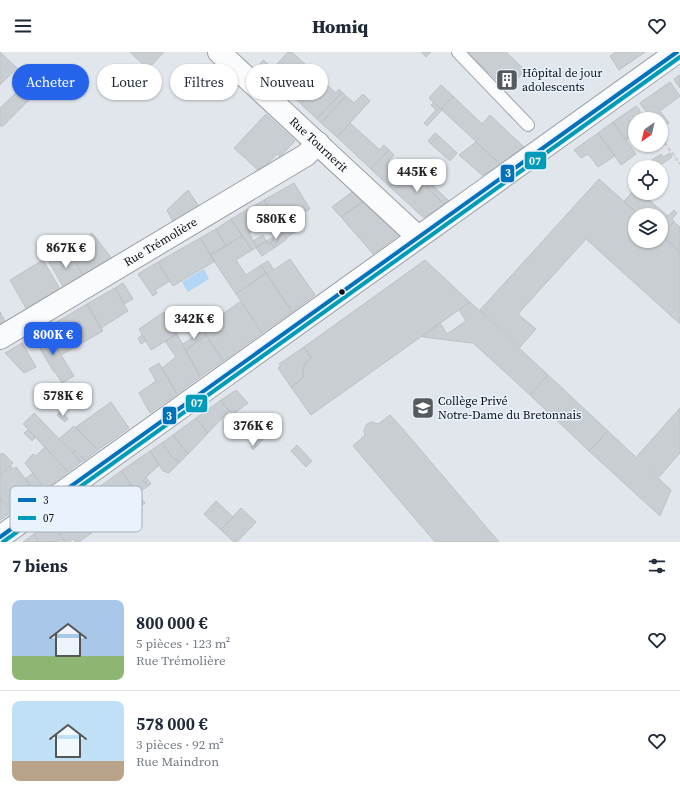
<!DOCTYPE html>
<html lang="fr">
<meta charset="utf-8">
<style>
:root{--surface:#fff;--page:#f2f2f3;--text:#1f2937;--muted:#747a83;--line:#e0e1e3;--accent:#2563eb}
body{margin:0;font-family:"Source Serif 4",serif;background:var(--page);color:var(--text);height:100vh;display:flex;flex-direction:column;font-size:15px;white-space:nowrap}
*{box-sizing:border-box;margin:0}
p{font-size:13px;color:var(--muted)}
.icon{flex:none;width:22px;height:22px;fill:none;stroke:currentColor;stroke-width:2;stroke-linecap:round;stroke-linejoin:round}
.map{position:relative;height:490px;overflow:hidden}
.panel{display:flex;flex-direction:column;background:var(--surface);flex:1}
.panel>*{flex:none}
.guide{position:absolute;left:12px;top:12px;width:400px;height:36px;display:flex;gap:8px}
.needle{width:26px;rotate:214deg}
.fabs{position:absolute;left:628px;top:60px;display:grid;gap:8px}
.fabs a{display:grid;place-items:center;width:40px;height:40px;border-radius:50%;background:var(--surface);box-shadow:0 1px 3px #0004;font-size:20px}
.price{position:absolute;translate:-50% -34px;padding:0 9px;border-radius:8px;background:#fff;color:#222;font-size:13px;line-height:26px;filter:drop-shadow(0 1px 2px #0008)}
.price::after{content:'';position:absolute;left:50%;top:24px;width:12px;height:9px;margin-left:-6px;background:inherit;clip-path:polygon(0 0,100% 0,50% 100%)}
.price.on{background:var(--accent);color:#fff}
ul{padding:0;list-style:none}
li{display:flex;align-items:center;gap:12px;height:100px;padding:0 12px}
li+li{border-top:1px solid var(--line)}
li span{display:grid;place-items:center;flex:none;width:112px;height:80px;border-radius:8px;color:#555}
li>.icon{margin-inline-start:auto}
span .icon{width:48px;height:48px;fill:#fffc;stroke-width:1}
li b{font-size:17px}
h2{display:flex;justify-content:space-between;align-items:center;height:48px;padding:0 12px;font-size:17px}
.pill{padding:0 14px;border-radius:18px;background:var(--surface);box-shadow:0 1px 3px #0004;font-size:14px;line-height:36px}
.pill.on{background:var(--accent);color:#fff}
header{display:flex;justify-content:space-between;align-items:center;height:52px;padding:0 12px;background:var(--surface);font-size:18px;font-weight:800}
.map>svg:first-child{display:block}
</style>
<header><svg class="icon" aria-label="menu" viewBox="0 0 24 24"><path d="M4 6h16M4 12h16M4 18h16"/></svg>Homiq<svg class="icon" aria-label="heart" viewBox="0 0 24 24"><path d="M12 20l-8-8c-3-5 5-10 8-4 3-6 11-1 8 4z"/></svg></header>
<div class="map">
<svg width="680" height="490" viewBox="0 0 680 490">
<rect width="100%" height="100%" fill="#e0e6ec"/>
<path fill="#b2d6f6" d="M204 217 209 227 188 240 182 230Z"/>
<path fill="#c9ced3" stroke="#bdc2c7" d="M0 0 17 16 0 33Z
M130 0H164L148 17Z
M288 0H292L323 29 301 52 259 13 263 8 273 16Z
M421 0H431L426 5Z
M467 0H506L525 18 507 38Z
M615 0H645L619 18 610 4Z
M680 23V36L674 27Z
M323 29 336 41 339 37 342 40 317 67 301 52Z
M670 30 680 44 660 59 669 71 661 77V67H651L640 51Z
M441 33 453 44 441 57 429 46Z
M20 37 30 47 2 75 0 73V56Z
M342 40 346 44 321 71 317 67Z
M363 42 370 49 337 85 321 71 346 44 354 51Z
M453 44 482 72 490 63 524 95 500 112 441 57Z
M434 50 442 58 427 74 424 71 436 58 431 53Z
M636 54 645 67H635V81L626 88 613 70Z
M266 62 295 89 280 105 277 102 260 120 234 96Z
M613 70 636 102 621 113 598 81Z
M350 71 380 98 384 93 389 98 371 117 337 85Z
M435 81 439 84 431 92 428 89Z
M598 81 615 104 598 115 588 102 581 106 574 98Z
M439 84 457 101 450 109 431 92Z
M476 90 500 112 483 124 459 103Z
M389 98 394 103 389 108 403 121 390 135 371 117Z
M670 101 672 105 657 115H645L644 113 661 102 663 105Z
M410 114 430 131 426 135 444 152 424 166 390 135Z
M599 127 639 163H635V189H661V183L680 200V272L586 187 518 262 536 277 520 295 480 258Z
M294 131 310 157 297 164 300 169 282 180 264 148Z
M430 131 449 149 444 152 426 135Z
M635 137V141H642L656 154 647 163H639L624 149Z
M188 138 200 156 174 172 167 158Z
M352 140 362 150 341 165 332 155Z
M264 148 274 166 249 181 257 195 252 198 231 167Z
M362 150 399 183 373 202 341 165Z
M656 154 668 164 674 158 677 161 672 167 674 170 661 183V163H647Z
M231 167 242 184 226 194 216 177Z
M300 169 304 174 286 186 282 180Z
M674 170 680 175V200L661 183Z
M216 177 226 194 210 203 200 186Z
M282 180 284 182 277 187 279 188 275 191 277 194 274 196 270 190 274 188 272 186Z
M92 181 113 208 84 225 68 198Z
M284 182 287 187 277 194 275 191 279 188 277 187Z
M263 183 266 189 257 195 253 189Z
M242 184 252 198 236 208 246 223 261 213 266 221 236 242 210 203Z
M200 186 215 209 173 234 158 210Z
M272 186 274 188 268 193 266 189Z
M266 189 268 193 271 191 274 196 262 204 256 196Z
M68 198 84 225 64 236 49 210Z
M290 207 315 243 292 260 261 213 268 209 274 218Z
M43 208 61 239 27 258 10 228Z
M425 208 470 250 311 363 291 335 303 326V316L305 311 311 306 304 295Z
M158 210 170 229 155 238 157 241 153 244 138 222Z
M266 221 292 260 262 281 236 242Z
M123 231 133 247 124 252 115 236Z
M115 236 128 259 101 276 87 252Z
M241 249 262 281 223 309 202 277Z
M470 250 548 323 530 343 472 290 471 291 423 285 422 284 440 271 447 282 466 269 459 258Z
M87 252 103 279 61 303 45 277Z
M0 260 6 271 0 275Z
M164 260 177 282 151 298 139 277Z
M45 277 74 324 62 331 55 320H54L33 285Z
M203 278 206 283 186 298 183 292Z
M177 282 200 325 177 342 162 316 176 305 165 289Z
M142 283 146 289 141 292 138 286Z
M206 283 223 309 200 325 186 298Z
M22 291 36 315 24 321 5 301Z
M304 295 311 306 305 311 303 316V326L291 335 278 316 281 314 279 312Z
M159 311 177 342 150 361 139 341 156 329 149 317Z
M548 323 608 379 589 399 530 343Z
M236 338 248 351 232 363 221 348Z
M221 348 229 359 208 381 196 366Z
M111 350 129 376 98 398 76 375Z
M680 356V401L659 425 637 404Z
M61 359 68 367 65 370 57 363Z
M34 361 73 401 81 410 68 420 23 372Z
M258 363 272 378 256 395 253 392 257 388 255 387 261 380 254 372 257 369 254 366Z
M390 363 403 377 499 490H435L353 394 365 383 364 378 367 372 371 370 378 372Z
M196 366 208 381 188 402 173 383Z
M74 374 98 398 85 408 75 398 73 401 59 387Z
M28 378 36 385 32 389 24 381Z
M608 379 671 438 660 464 589 399Z
M173 383 188 402 180 410 172 405 162 391Z
M162 391 172 405 180 410 169 421 163 419 150 399Z
M253 392 256 395 253 398 251 395Z
M297 393 312 409 306 415 291 399Z
M45 395 68 420 45 437 25 411 33 402 36 404Z
M75 398 85 408 81 410 73 401Z
M150 399 159 413 143 428 148 434 137 442 121 419Z
M0 401 2 403 3 401 13 411 0 424Z
M10 414 14 417 16 415 32 435 37 442 13 459 0 446V424Z
M121 419 145 451 126 465 102 433Z
M33 421 45 437 37 442 25 427Z
M146 425 151 432 148 434 143 428Z
M102 433 121 460 110 468 107 464 98 470 101 474 79 490H75L73 487 69 490H65L51 470 80 449 90 460 89 464H94L95 466 104 460 91 441Z
M0 446 13 459 0 468Z
M216 449 233 465 221 478 204 462Z
M241 456 256 470 237 490H234L221 478Z
M51 470 65 489 39 490 34 482Z
M34 482 39 490H23Z"/>
<g fill="none" stroke-linecap="round" stroke-linejoin="round">
<g stroke="#9a9ea3" stroke-width="14">
<path id="lane" d="M458 0 528 73"/>
</g>
<g stroke="#9a9ea3" stroke-width="24">
<g id="street">
<path id="s1" d="M219 0 418 185"/>
<path id="s2" d="M0 286 306 103 318 91"/>
<path d="M0 485 677 0"/>
</g>
</g>
<path stroke="#ced0d2" stroke-width="2.5" stroke-dasharray="4 2" stroke-linecap="butt" d="M637 55 646 67
M661 86 680 112"/>
<use href="#lane" stroke="#fafbfc" stroke-width="12"/>
<use href="#street" stroke="#fafbfc" stroke-width="22"/>
<g stroke="#e9f3fd" stroke-width="7">
<path id="bus-1" d="M0 485 677 0"/>
</g>
<g stroke="#e9f3fd" stroke-width="7">
<path id="bus-2" d="M3 490 680 5"/>
</g>
<use href="#bus-1" stroke="#0071bb" stroke-width="4"/>
<use href="#bus-2" stroke="#009bb9" stroke-width="4"/>
</g>
<defs>
<g id="building-square" transform="scale(1.15)"><rect x="-9" y="-9" width="18" height="18" rx="4" fill="#555a5e" stroke="#e9f3fd"/><path d="M-4-6H4V6H1V3H-1V6H-4ZM-2.5-4.3h1.7v1.8h-1.7ZM.8-4.3h1.7v1.8H.8ZM-2.5-1h1.7V.8h-1.7ZM.8-1h1.7V.8H.8Z" fill="#fff"/></g>
<g id="school-square" transform="scale(1.15)"><rect x="-9" y="-9" width="18" height="18" rx="4" fill="#555a5e" stroke="#e9f3fd"/><path d="M0-5L7-2L0 1L-7-2ZM-4 1L0 2.5L4 1V4Q0 6-4 4Z" fill="#fff"/></g>
</defs>
<g fill-rule="evenodd">
<use href="#building-square" x="507" y="28"/>
<use href="#school-square" x="423" y="356"/>
</g>
<circle fill="#0a0e12" stroke="#e9f3fd" stroke-width="1.5" cx="342" cy="240" r="3.5"/>
<g text-anchor="middle" stroke-width="3" stroke-linejoin="round" paint-order="stroke">
<g font-size="12" fill="#0a0e12" stroke="#e9f3fd" text-anchor="start">
<text x="522" y="25">Hôpital de jour<tspan x="522" dy="14">adolescents</tspan></text>
<text x="438" y="353">Collège Privé<tspan x="438" dy="14">Notre-Dame du Bretonnais</tspan></text>
</g>
<g font-size="12" fill="#0a0e12" stroke="#e9f3fd">
<text dy="4" stroke="none"><textPath href="#s1" startOffset="136">Rue Tournerit</textPath></text>
<text dy="4" stroke="none"><textPath href="#s2" startOffset="187">Rue Trémolière</textPath></text>
</g>
</g>
<rect x="10" y="434" width="132" height="46" rx="6" fill="#e9f3fd" stroke="#a6aeb6" stroke-width="1"/>
<rect x="18" y="446" width="18" height="4" fill="#0071bb"/>
<rect x="18" y="464" width="18" height="4" fill="#009bb9"/>
<g font-size="11" fill="#0a0e12">
<text x="43" y="452">3</text>
<text x="43" y="470">07</text>
</g>
<g stroke="#e9f3fd" stroke-width="1.5">
<rect x="524" y="99" width="23" height="19" rx="4" fill="#009bb9"/>
<rect x="500" y="112" width="15" height="19" rx="4" fill="#0071bb"/>
<rect x="185" y="342" width="23" height="19" rx="4" fill="#009bb9"/>
<rect x="162" y="354" width="15" height="19" rx="4" fill="#0071bb"/>
</g>
<g font-size="11" text-anchor="middle" font-weight="bold" fill="#fff">
<text x="535" y="113">07</text>
<text x="508" y="125">3</text>
<text x="197" y="355">07</text>
<text x="169" y="368">3</text>
</g>
</svg>
<div class="fabs">
<a><svg class="needle" viewBox="-14 -14 28 28"><path d="M0-13l5 13h-10z" fill="#e53935"/><path d="M0 13l5-13h-10z" fill="#747a83"/></svg></a>
<a><svg class="icon" aria-label="locate" viewBox="0 0 24 24"><circle cx="12" cy="12" r="6"/><path d="M12 2v4M12 18v4M2 12h4M18 12h4"/></svg></a>
<a><svg class="icon" aria-label="layers" viewBox="0 0 24 24"><path d="M12 4l9 5-9 5-9-5zM3 14l9 5 9-5"/></svg></a>
</div>
<b class="price" style="left:417px;top:141px">445K €</b>
<b class="price" style="left:276px;top:188px">580K €</b>
<b class="price" style="left:66px;top:217px">867K €</b>
<b class="price" style="left:194px;top:288px">342K €</b>
<b class="price on" style="left:53px;top:304px">800K €</b>
<b class="price" style="left:63px;top:365px">578K €</b>
<b class="price" style="left:253px;top:395px">376K €</b>
<div class="guide">
<a class="pill on">Acheter</a>
<a class="pill">Louer</a>
<a class="pill">Filtres</a>
<a class="pill">Nouveau</a>
</div>
</div>
<section class="panel">
<h2>7 biens<svg class="icon" aria-label="filters" viewBox="0 0 24 24"><path d="M4 7h16M4 17h16"/><circle cx="9" cy="7" r="2"/><circle cx="15" cy="17" r="2"/></svg></h2>
<ul>
<li><span style="background:linear-gradient(#a9c7e8 70%,#8fb573 0)"><svg class="icon" aria-label="home" viewBox="0 0 24 24"><path d="M3 11l9-7 9 7M6 9v11h12V9"/></svg></span><div><b>800 000 €</b><p>5 pièces · 123 m²</p><p>Rue Trémolière</p></div><svg class="icon" aria-label="heart" viewBox="0 0 24 24"><path d="M12 20l-8-8c-3-5 5-10 8-4 3-6 11-1 8 4z"/></svg></li>
<li><span style="background:linear-gradient(#bfe0f5 75%,#b9a48a 0)"><svg class="icon" aria-label="home" viewBox="0 0 24 24"><path d="M3 11l9-7 9 7M6 9v11h12V9"/></svg></span><div><b>578 000 €</b><p>3 pièces · 92 m²</p><p>Rue Maindron</p></div><svg class="icon" aria-label="heart" viewBox="0 0 24 24"><path d="M12 20l-8-8c-3-5 5-10 8-4 3-6 11-1 8 4z"/></svg></li>
</ul>
</section>
